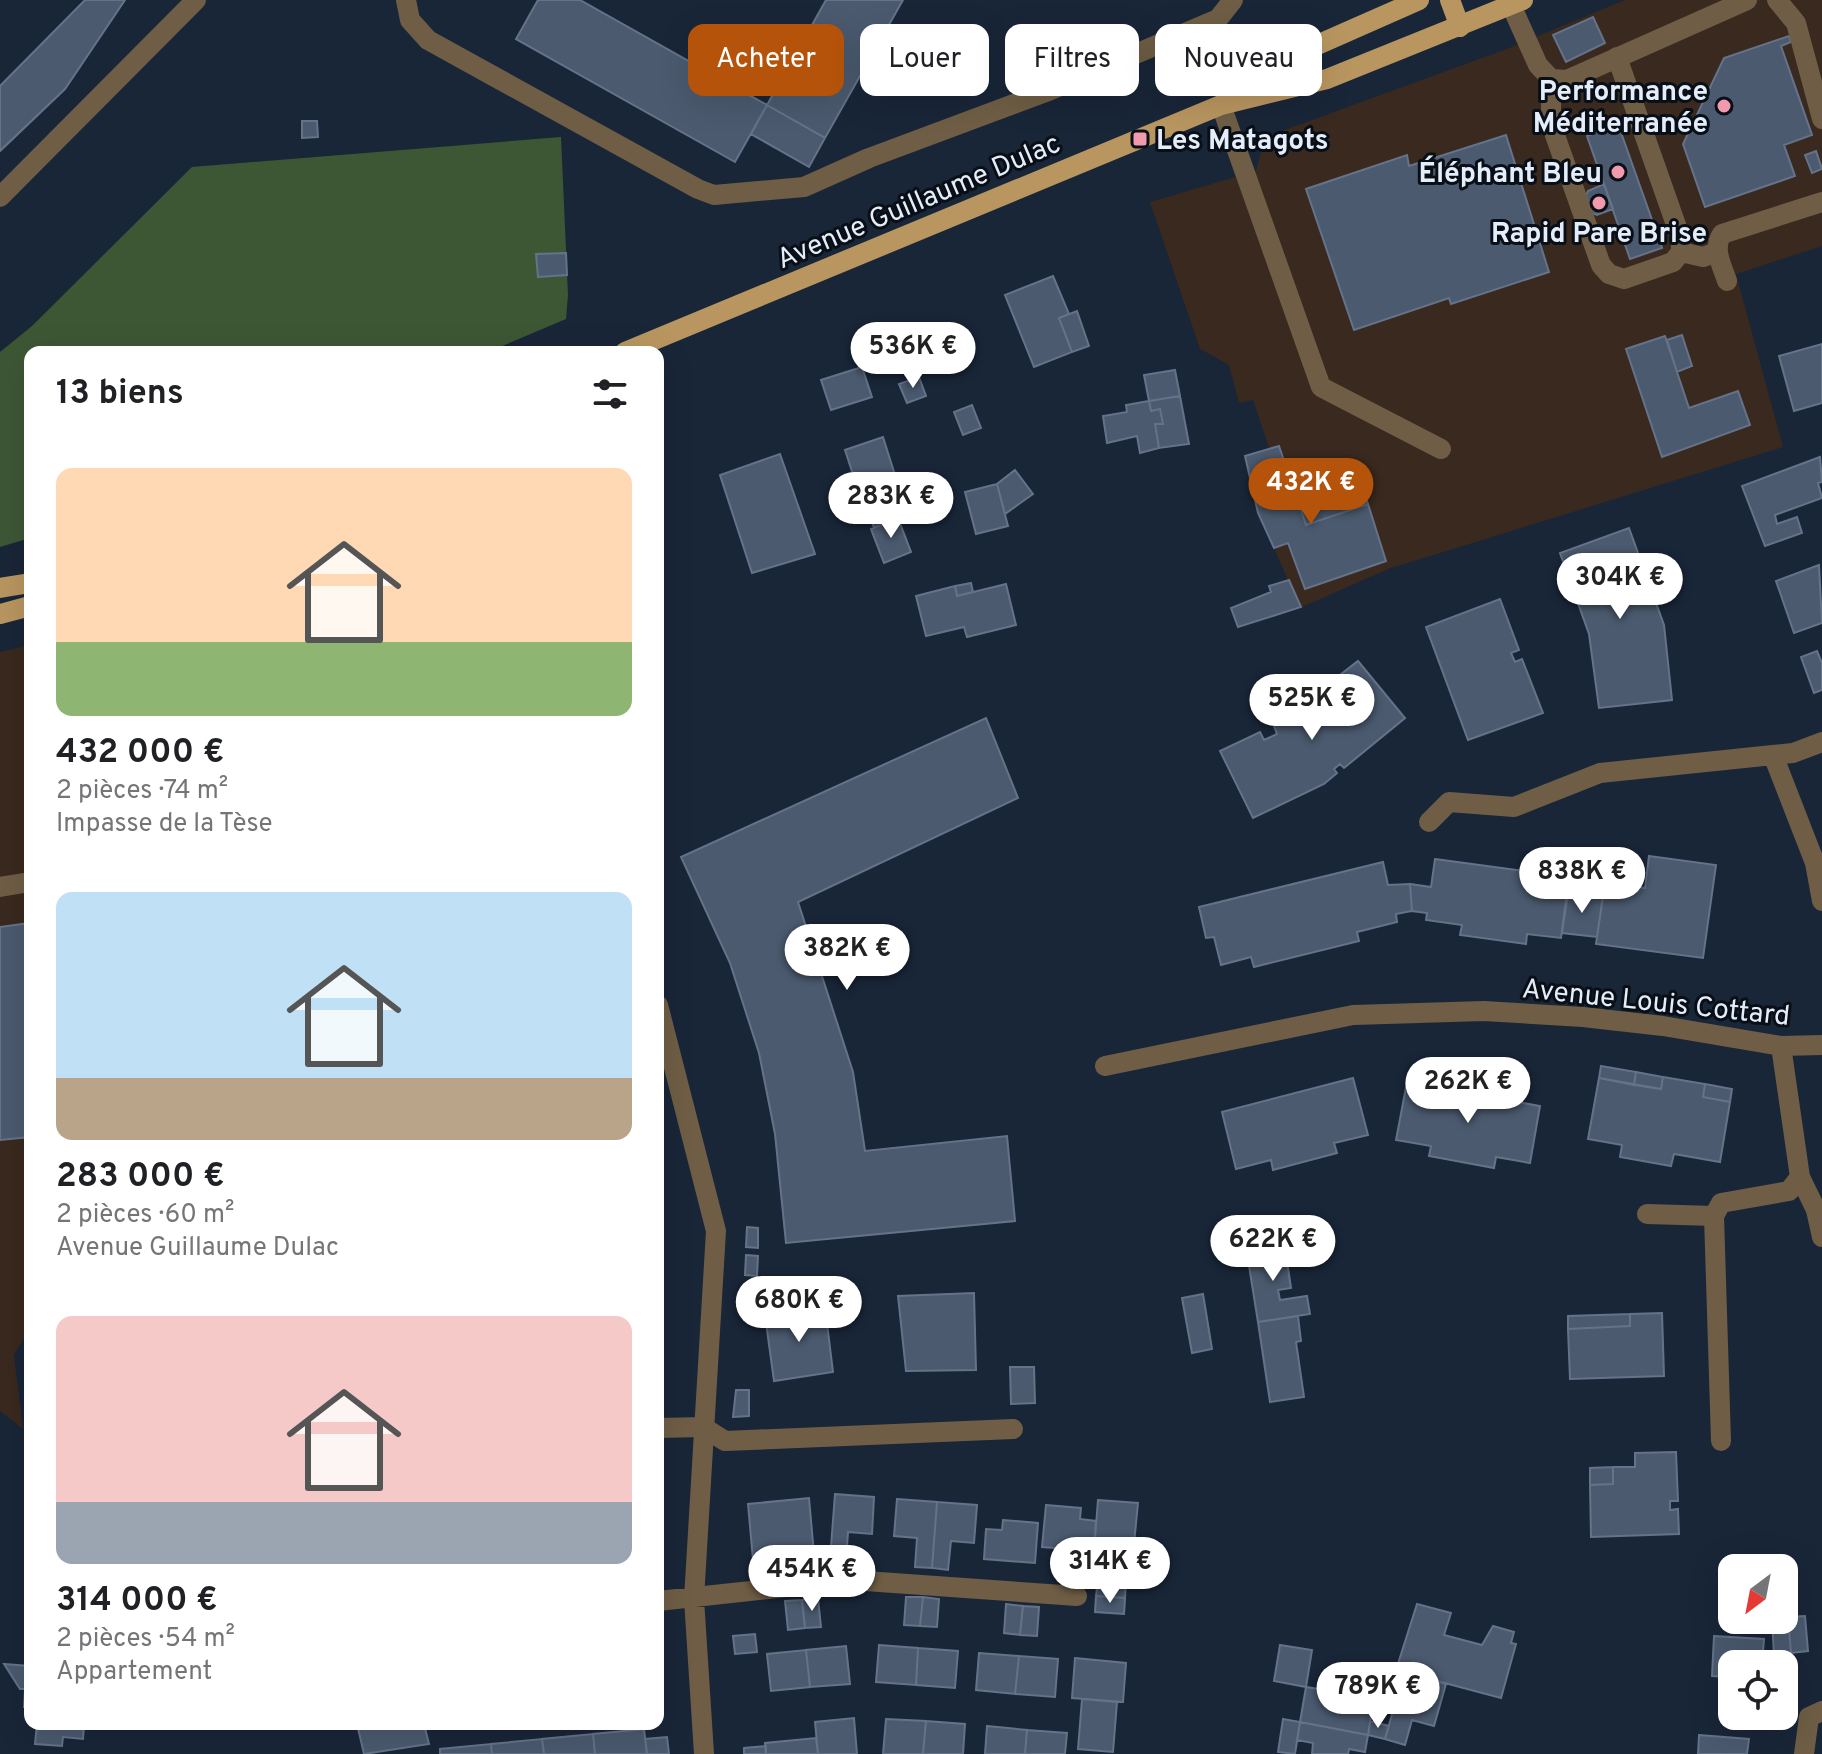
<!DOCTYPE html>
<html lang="fr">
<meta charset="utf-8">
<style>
:root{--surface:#fff;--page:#f6f6f6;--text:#202124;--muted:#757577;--accent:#b45309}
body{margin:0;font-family:Overpass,sans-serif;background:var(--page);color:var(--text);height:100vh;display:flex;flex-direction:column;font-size:30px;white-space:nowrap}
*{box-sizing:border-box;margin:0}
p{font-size:26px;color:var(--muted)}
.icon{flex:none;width:44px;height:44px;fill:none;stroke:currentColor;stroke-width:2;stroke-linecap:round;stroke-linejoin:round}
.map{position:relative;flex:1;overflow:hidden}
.sheet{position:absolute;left:24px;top:346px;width:640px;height:1384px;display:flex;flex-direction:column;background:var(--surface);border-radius:16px;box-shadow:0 8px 32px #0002}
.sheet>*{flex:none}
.guide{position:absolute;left:688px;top:24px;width:760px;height:72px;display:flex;gap:16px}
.needle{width:52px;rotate:212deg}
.buttons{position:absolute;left:1718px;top:1554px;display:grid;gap:16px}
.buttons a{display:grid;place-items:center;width:80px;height:80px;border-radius:16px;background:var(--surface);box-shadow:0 8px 32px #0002;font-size:40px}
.price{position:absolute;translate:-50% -68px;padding:0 18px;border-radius:28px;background:#fff;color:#222;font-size:26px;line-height:52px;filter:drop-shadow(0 2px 4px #0008)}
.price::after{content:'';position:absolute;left:50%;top:48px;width:24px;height:18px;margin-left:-12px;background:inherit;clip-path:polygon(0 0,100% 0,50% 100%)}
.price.on{background:var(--accent);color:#fff}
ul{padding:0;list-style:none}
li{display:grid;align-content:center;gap:16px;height:424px;padding:0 32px}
li span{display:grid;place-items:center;height:248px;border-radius:16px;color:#555}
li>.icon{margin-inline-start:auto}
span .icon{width:144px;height:144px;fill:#fffc;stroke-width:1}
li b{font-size:34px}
h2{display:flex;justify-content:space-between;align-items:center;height:96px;padding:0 32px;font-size:34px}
.tag{padding:0 28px;border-radius:16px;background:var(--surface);box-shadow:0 8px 32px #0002;font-size:28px;line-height:72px}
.tag.on{background:var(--accent);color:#fff}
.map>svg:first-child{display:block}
</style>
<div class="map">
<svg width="1822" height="1754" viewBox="0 0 1822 1754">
<rect width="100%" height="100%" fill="#192638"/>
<path fill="#39291e" d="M1625 0H1822V246L1736 274 1783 447 1388 569 1300 608 1258 511 1269 448 1253 400 1239 403 1229 365 1200 349 1150 202 1256 171 1265 137 1504 50Z
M30 645V1328L14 1355 23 1429 0 1411V652Z"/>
<path fill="#3d5735" d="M561 137 568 295 566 319 488 352H30V538L0 547V352L32 326 192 167Z"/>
<path fill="#4b5a6f" stroke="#647389" stroke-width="2" d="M85 0H125L65 89 0 151V86Z
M538 0H580L767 105 735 162 516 39Z
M826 0H903L825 138 767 105Z
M1593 17 1605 43 1566 62 1553 35Z
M1789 36 1791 42 1781 46 1812 135 1784 145 1795 176 1705 207 1683 144 1724 58Z
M767 105 825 138 809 167 751 134Z
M302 121H317L318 137 302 138Z
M1618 124 1662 248 1630 259 1587 136Z
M1506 135 1549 272 1451 304 1449 298 1354 330 1306 189 1407 155 1409 166Z
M1816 151 1822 169 1812 173 1805 155Z
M1604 184 1613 209 1597 215 1592 213 1586 196 1588 191Z
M566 253 567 275 538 277 536 254Z
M1053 276 1069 314 1059 318 1072 352 1034 367 1005 295Z
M1077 311 1089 346 1072 352 1059 318Z
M1682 335 1692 366 1677 372 1667 340Z
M1665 336 1689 408 1738 391 1750 425 1662 457 1626 349Z
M1822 344V403L1794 411 1779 356Z
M862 367 872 397 831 410 821 380Z
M1175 370 1180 396 1149 401 1144 375Z
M919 377 926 396 907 403 899 384Z
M1180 396 1189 444 1159 448 1155 424H1163L1160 409 1151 411 1149 401Z
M1149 401 1151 411 1160 409 1163 424H1155L1159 448 1140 453 1137 436 1107 443 1103 416 1127 412 1126 405Z
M972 405 981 428 963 435 954 412Z
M883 437 895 475 857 487 845 450Z
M1279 446 1306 525 1368 504 1386 561 1305 589 1288 543 1274 548 1258 513 1245 456Z
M780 454 815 554 752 573 720 475Z
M1820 457 1822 482 1818 483 1822 498 1775 515 1777 524 1797 517 1802 533 1765 546 1742 486Z
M1355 465 1368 504 1306 525 1293 486Z
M1015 470 1033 494 1005 514 997 484Z
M997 484 1008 526 976 534 965 492Z
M891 499 898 518 874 528 867 508Z
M898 518 911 552 884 563 871 529Z
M1629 528 1664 625 1672 700 1599 708 1589 634 1560 553Z
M1819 565 1822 623 1794 633 1776 581Z
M1289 580 1301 607 1238 627 1231 608 1271 592 1269 586Z
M971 583 973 592 957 596 955 586Z
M1006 584 1016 625 967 637 964 627 926 636 916 596 955 586 957 596Z
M1500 599 1519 650 1511 653 1515 662 1522 659 1543 713 1468 740 1426 627Z
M1817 651 1822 663V690L1814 693 1801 657Z
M1358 661 1405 718 1344 768 1340 764 1334 769 1337 773 1324 784 1253 818 1220 751 1260 732 1264 740 1277 734 1274 726Z
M986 718 1018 798 798 902 853 1072 865 1151 1007 1136 1015 1221 786 1243 775 1134 759 1053 730 963 681 857Z
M1649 856 1716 865 1703 958 1596 944 1605 882 1645 888Z
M1435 859 1569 877 1561 938 1527 934 1526 944 1460 935 1462 925 1426 920 1427 913 1412 911 1410 884 1431 887Z
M1383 862 1388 885 1410 884 1412 911 1396 914 1397 922 1357 932 1359 941 1254 967 1251 957 1221 965 1214 937 1206 938 1199 907Z
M1568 893 1603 897 1597 937 1562 933Z
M30 923V1137L0 1140V927Z
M1601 1066 1636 1072 1634 1085 1599 1078Z
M1636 1072 1663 1077 1661 1089 1634 1085Z
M1663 1077 1705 1084 1703 1097 1730 1102 1720 1162 1674 1154 1671 1166 1620 1157 1622 1145 1588 1139 1599 1078 1661 1089Z
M1353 1078 1368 1135 1334 1143 1337 1153 1273 1170 1271 1160 1236 1169 1222 1112Z
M1407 1082 1540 1106 1530 1163 1496 1157 1494 1168 1429 1156 1431 1146 1396 1140Z
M1705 1084 1732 1089 1730 1102 1703 1097Z
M747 1227 758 1228V1248L746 1247Z
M1284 1241 1291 1288 1278 1290 1280 1300 1307 1296 1310 1314 1258 1322 1246 1247Z
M746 1255 758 1256 757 1276 745 1275Z
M974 1293 976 1370 906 1371 898 1296Z
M1203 1294 1212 1349 1192 1353 1182 1298Z
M825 1307 833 1372 774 1381 765 1315Z
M1662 1313 1664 1376 1570 1379 1568 1329 1630 1326V1314Z
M1630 1314V1326L1568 1329V1316Z
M1298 1316 1301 1341 1296 1342 1304 1397 1270 1402 1258 1322Z
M1010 1367H1034L1035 1403 1011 1404Z
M736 1390H749V1416L733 1417Z
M1676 1452 1678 1501H1670V1510L1678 1509 1679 1534 1591 1537 1590 1485 1613 1484V1467H1635V1453Z
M1613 1467V1484L1590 1485V1468Z
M835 1494 874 1497 872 1534 848 1532 846 1561 830 1560Z
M809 1498 815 1565 754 1571 748 1504Z
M897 1499 937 1502 932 1568 915 1567 917 1538 894 1536Z
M1098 1500 1138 1503 1133 1554 1094 1551Z
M937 1502 977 1505 974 1543 951 1541 948 1570 932 1568Z
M1046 1505 1081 1508 1080 1519 1096 1521 1094 1551 1042 1547Z
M1003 1520 1038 1523 1035 1563 984 1559 986 1529 1002 1530Z
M1098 1579 1126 1582 1125 1598 1096 1596Z
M1096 1596 1125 1598 1124 1614 1095 1612Z
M906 1597H923L920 1626 904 1625Z
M923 1597 939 1599 937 1627 920 1626Z
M818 1598 821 1627 805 1628 802 1600Z
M802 1600 805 1628 788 1630 785 1601Z
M1006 1604 1023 1606 1020 1635 1004 1633Z
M1417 1604 1451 1613 1444 1635 1482 1645 1493 1626 1514 1632 1511 1643 1516 1644 1501 1698 1396 1670Z
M1023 1606 1039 1607 1037 1636 1020 1635Z
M1805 1616 1808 1651 1791 1653 1788 1617Z
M1788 1617 1791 1653 1774 1655 1772 1620Z
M755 1634 757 1652 735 1654 733 1636Z
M1714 1636 1764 1639 1762 1664H1732V1677L1712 1676Z
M879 1645 918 1648 916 1685 876 1682Z
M1280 1645 1312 1650 1306 1687 1274 1681Z
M846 1646 850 1684 810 1687 806 1650Z
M918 1648 958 1651 955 1688 916 1685Z
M806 1650 810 1687 771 1691 767 1654Z
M979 1653 1019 1656 1015 1694 976 1690Z
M1019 1656 1058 1659 1055 1697 1015 1694Z
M1075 1658 1126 1663 1123 1702 1072 1698Z
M4 1664 30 1666V1707H24L25 1689H20Z
M1404 1672 1446 1684 1434 1726 1412 1720 1405 1745 1385 1739Z
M1326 1685 1356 1690 1355 1695 1374 1698 1368 1735 1300 1722 1306 1687 1325 1690Z
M1082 1699 1117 1702 1113 1752 1078 1749Z
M854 1718 857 1754H818L815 1722Z
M886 1719 926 1721 923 1754H883Z
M1283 1719 1300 1722 1295 1754 1278 1752Z
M926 1721 965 1724 963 1754H923Z
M1370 1721 1389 1726 1385 1739 1368 1735Z
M1300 1722 1368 1735 1365 1752 1349 1749 1348 1754H1312L1313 1743 1297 1740Z
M37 1724H91L84 1726 83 1739 63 1737 62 1746 35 1744Z
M357 1724H424L429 1744 364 1754Z
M987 1726 1027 1730 1025 1754H985Z
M644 1729 647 1754H595L593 1734Z
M1027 1730 1067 1733 1065 1754H1025Z
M593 1734 595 1754H544L542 1739Z
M1699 1735 1749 1739 1747 1754H1698Z
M667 1737 669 1754H647L645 1739Z
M816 1738 818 1754H766L765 1743Z
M542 1739 544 1754H492L491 1744Z
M491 1744 492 1754H440V1749Z
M766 1746V1754H744V1748Z"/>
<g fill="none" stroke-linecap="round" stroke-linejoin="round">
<path stroke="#6f5e45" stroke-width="20" d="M406 0 410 20 428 40 698 189 714 195 804 187 869 158 1046 92 1218 19 1233 0
M1777 0 1796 23 1822 119
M1511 5 1538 65 1551 79 1567 80 1747 0
M1551 79V124L1601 265 1609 274 1624 279 1673 262 1681 252V239L1617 57
M1221 105 1321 387 1441 449
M0 197 196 0
M1681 252 1703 257 1717 252
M1727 281C1722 265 1712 249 1722 234L1822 202
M1773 755 1793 753 1822 742
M1429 822 1449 802 1514 807 1600 773 1773 755 1815 863 1822 901
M0 887 30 882
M658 1005 716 1231 694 1599 704 1754
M1105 1066 1353 1015 1484 1011 1583 1017 1663 1026 1781 1046 1822 1045
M1800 1177 1816 1210 1822 1237
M1647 1214 1714 1216
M658 1428 703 1427 725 1441 1013 1429
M1721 1441 1714 1216 1721 1203 1789 1191 1800 1177 1781 1046
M658 1601 851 1580 1077 1596
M1804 1754 1809 1717 1822 1711"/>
<path stroke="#b99660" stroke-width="20" d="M1450 0 1460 27
M1242 94 1308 49 1419 0
M625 352 1221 105 1327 79 1523 0
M0 588 30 583
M0 614 30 606"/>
</g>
<g fill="#f29aad" stroke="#090f17" stroke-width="3">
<circle cx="1724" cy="106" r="8"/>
<rect x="1132" y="131" width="16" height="16" rx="4"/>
<circle cx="1618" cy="172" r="8"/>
<circle cx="1599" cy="203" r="8"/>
</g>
<g text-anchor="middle" stroke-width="6" stroke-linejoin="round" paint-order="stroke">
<g font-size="28" font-weight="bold" fill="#e4edf9" stroke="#090f17" text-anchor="end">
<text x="1708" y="100">Performance<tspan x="1708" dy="32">Méditerranée</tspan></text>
<text x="1156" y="149" text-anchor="start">Les Matagots</text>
<text x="1602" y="182">Éléphant Bleu</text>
<text x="1599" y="242" text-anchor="middle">Rapid Pare Brise</text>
</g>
<g font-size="28" fill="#e4edf9" stroke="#090f17">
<text transform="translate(918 200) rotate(-23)" y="10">Avenue Guillaume Dulac</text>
<text transform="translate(1656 1001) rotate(6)" y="10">Avenue Louis Cottard</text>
</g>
</g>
</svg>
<div class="buttons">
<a><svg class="needle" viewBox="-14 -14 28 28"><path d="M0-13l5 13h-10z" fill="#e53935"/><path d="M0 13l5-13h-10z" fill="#757577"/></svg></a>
<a><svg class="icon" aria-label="locate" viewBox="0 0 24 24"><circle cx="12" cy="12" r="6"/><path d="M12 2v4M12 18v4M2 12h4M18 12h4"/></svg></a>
</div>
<b class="price" style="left:913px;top:390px">536K €</b>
<b class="price on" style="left:1311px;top:526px">432K €</b>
<b class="price" style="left:891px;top:540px">283K €</b>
<b class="price" style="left:1620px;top:621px">304K €</b>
<b class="price" style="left:1312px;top:742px">525K €</b>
<b class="price" style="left:1582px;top:915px">838K €</b>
<b class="price" style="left:847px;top:992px">382K €</b>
<b class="price" style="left:1468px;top:1125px">262K €</b>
<b class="price" style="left:1273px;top:1283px">622K €</b>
<b class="price" style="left:799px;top:1344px">680K €</b>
<b class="price" style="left:1110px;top:1605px">314K €</b>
<b class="price" style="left:812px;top:1613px">454K €</b>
<b class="price" style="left:1378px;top:1730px">789K €</b>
<div class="guide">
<a class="tag on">Acheter</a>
<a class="tag">Louer</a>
<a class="tag">Filtres</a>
<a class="tag">Nouveau</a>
</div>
<section class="sheet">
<h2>13 biens<svg class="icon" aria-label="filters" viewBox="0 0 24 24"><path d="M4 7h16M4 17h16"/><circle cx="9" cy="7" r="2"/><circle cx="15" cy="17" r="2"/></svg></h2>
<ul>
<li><span style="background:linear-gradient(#ffd9b3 70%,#8fb573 0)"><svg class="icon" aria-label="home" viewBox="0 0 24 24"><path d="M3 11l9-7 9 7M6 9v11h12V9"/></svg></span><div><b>432 000 €</b><p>2 pièces · 74 m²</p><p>Impasse de la Tèse</p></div></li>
<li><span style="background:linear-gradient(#bfe0f5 75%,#b9a48a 0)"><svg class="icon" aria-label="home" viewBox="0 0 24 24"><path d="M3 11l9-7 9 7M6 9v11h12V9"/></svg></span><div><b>283 000 €</b><p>2 pièces · 60 m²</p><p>Avenue Guillaume Dulac</p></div></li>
<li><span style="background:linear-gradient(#f6c9c9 75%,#9aa5b1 0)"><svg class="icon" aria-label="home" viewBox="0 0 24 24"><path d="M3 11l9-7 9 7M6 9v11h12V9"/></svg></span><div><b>314 000 €</b><p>2 pièces · 54 m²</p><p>Appartement</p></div></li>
</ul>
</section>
</div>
